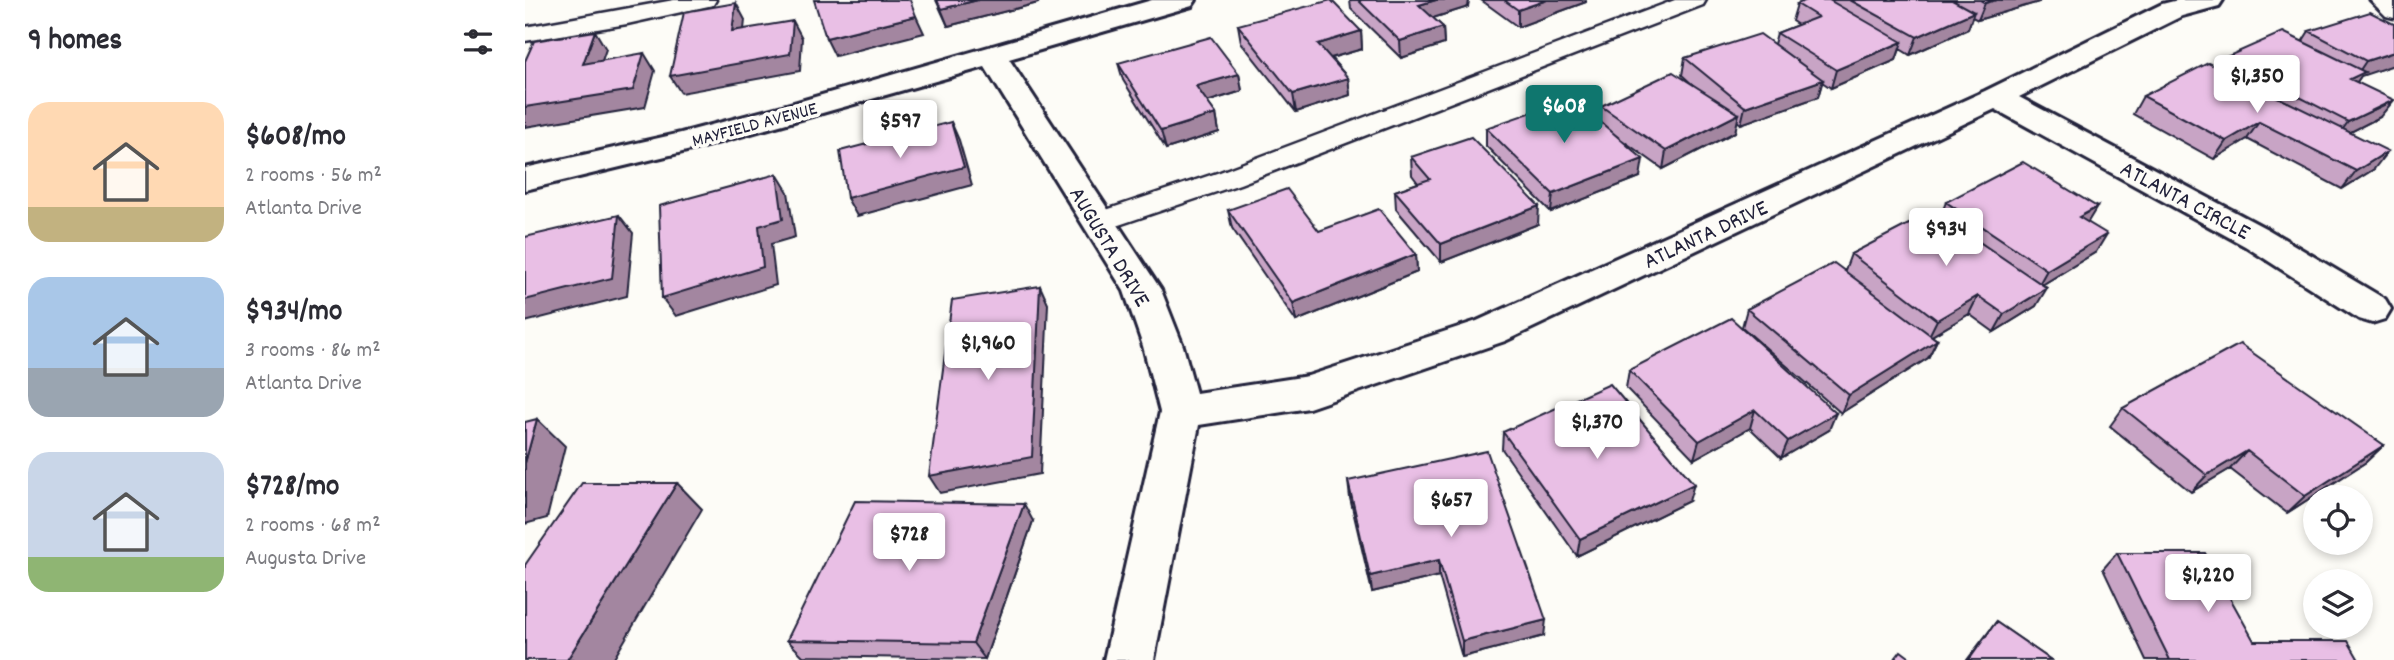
<!DOCTYPE html>
<meta charset="utf-8">
<style>
:root{--surface:#fff;--page:#f7f7f7;--text:#2b2b33;--muted:#7c7c81;--accent:#0f766e}
body{margin:0;font-family:Dekko,sans-serif;background:var(--page);color:var(--text);height:100vh;display:flex;flex-direction:column;font-size:26px;white-space:nowrap}
*{box-sizing:border-box;margin:0}
p{font-size:23px;color:var(--muted)}
.icon{flex:none;width:38px;height:38px;fill:none;stroke:currentColor;stroke-width:2;stroke-linecap:round;stroke-linejoin:round}
.map{position:relative;flex:1;overflow:hidden}
.drawer{display:flex;flex-direction:column;background:var(--surface);width:525px}
.drawer>*{flex:none}
.controls{position:absolute;left:1778px;top:485px;display:grid;gap:14px}
.controls a{display:grid;place-items:center;width:70px;height:70px;border-radius:50%;background:var(--surface);box-shadow:0 4px 10px #0003;font-size:35px}
.price{position:absolute;translate:-50% -60px;padding:0 16px;border-radius:7px;background:#fff;color:#222;font-size:23px;line-height:46px;filter:drop-shadow(0 2px 4px #0008)}
.price::after{content:'';position:absolute;left:50%;top:42px;width:21px;height:16px;margin-left:-10px;background:inherit;clip-path:polygon(0 0,100% 0,50% 100%)}
.price.selected{background:var(--accent);color:#fff}
ul{padding:0;list-style:none}
li{display:flex;align-items:center;gap:21px;height:175px;padding:0 28px}
li span{display:grid;place-items:center;flex:none;width:196px;height:140px;border-radius:21px;color:#555}
li>.icon{margin-inline-start:auto}
span .icon{width:84px;height:84px;fill:#fffc;stroke-width:1}
li b{font-size:30px}
h2{display:flex;justify-content:space-between;align-items:center;height:84px;padding:0 28px;font-size:30px}
main{display:flex;flex:1;min-height:0}
.map>svg:first-child{display:block}
</style>
<main>
<section class="drawer">
<h2>9 homes<svg class="icon" aria-label="filters" viewBox="0 0 24 24"><path d="M4 7h16M4 17h16"/><circle cx="9" cy="7" r="2"/><circle cx="15" cy="17" r="2"/></svg></h2>
<ul>
<li><span style="background:linear-gradient(#ffd9b3 75%,#c2b280 0)"><svg class="icon" aria-label="home" viewBox="0 0 24 24"><path d="M3 11l9-7 9 7M6 9v11h12V9"/></svg></span><div><b>$608/mo</b><p>2 rooms · 56 m²</p><p>Atlanta Drive</p></div></li>
<li><span style="background:linear-gradient(#a9c7e8 65%,#9aa5b1 0)"><svg class="icon" aria-label="home" viewBox="0 0 24 24"><path d="M3 11l9-7 9 7M6 9v11h12V9"/></svg></span><div><b>$934/mo</b><p>3 rooms · 86 m²</p><p>Atlanta Drive</p></div></li>
<li><span style="background:linear-gradient(#c9d6e8 75%,#8fb573 0)"><svg class="icon" aria-label="home" viewBox="0 0 24 24"><path d="M3 11l9-7 9 7M6 9v11h12V9"/></svg></span><div><b>$728/mo</b><p>2 rooms · 68 m²</p><p>Augusta Drive</p></div></li>
</ul>
</section>
<div class="map">
<svg width="1869" height="660" viewBox="0 0 1869 660">
<rect width="100%" height="100%" fill="#fdfcf7"/>
<filter id="ink" filterUnits="userSpaceOnUse"><feTurbulence type="fractalNoise" baseFrequency=".0143" numOctaves="2"/><feDisplacementMap in="SourceGraphic" scale="14" xChannelSelector="R" yChannelSelector="G"/><feConvolveMatrix kernelMatrix="1 2 1 2 8 2 1 2 1" color-interpolation-filters="sRGB"/></filter>
<g filter="url(#ink)">
<g fill="none" stroke-linecap="round" stroke-linejoin="round">
<g stroke="#22223b" stroke-width="5">
<path id="service" d="M149 0H191L188 5 102 24 0 41V27Z
M1150 0H1181L1178 5 715 184 573 232 563 230 559 223 563 216 695 172Z
M1845 0H1869V18L1861 16Z"/>
</g>
<g stroke="#22223b" stroke-width="6">
<path id="minor" d="M627 0H671L667 6 484 59 636 290 658 346 671 393 783 376 952 321 1460 91 1637 4 1653 0H1698L1694 6 1657 16 1494 97 1744 230 1860 299 1866 309 1860 319 1847 323 1834 319 1720 246 1470 109 980 341 784 408 674 425 629 660H579L635 412 618 346 599 291 460 67 170 149 0 190V168L156 133 269 103Z"/>
</g>
<use href="#service" fill="#fdfcf7" fill-rule="evenodd"/>
<use href="#minor" fill="#fdfcf7" fill-rule="evenodd"/>
</g>
<path fill="#c8a4c5" stroke="#22223b" stroke-width="2" d="M411 0H512L513 3 423 26Z
M825 0H944L943 7 908 18 918 27 919 44 876 58 826 9Z
M956 0H1061V2L993 27Z
M1282 0H1515L1514 2 1453 20 1447 17 1443 29 1385 55 1375 49 1371 60 1306 88 1297 82 1293 97 1216 124 1212 121 1210 132 1138 169 1090 135 1115 177 1026 212 961 146V128L1075 121 1076 106 1170 87 1157 75 1160 58 1249 44 1252 33 1273 25 1267 21 1272 4Z
M1869 24 1832 82 1855 117 1825 132 1849 169 1817 189 1722 139 1689 159 1608 114 1618 96 1693 68 1699 58 1777 42 1784 31Z
M713 25 836 31 837 49 806 58 823 78 825 95 771 112 716 42Z
M593 63 714 74 717 91 682 102 691 114 694 132 641 149 598 80Z
M886 157 1013 224 916 262 871 209 870 191 893 183 887 175Z
M1421 202 1563 222 1571 252 1517 285 1511 306 1469 332 1444 314 1407 336 1412 340 1403 358 1316 413 1217 327 1222 309 1320 270 1326 254 1416 215Z
M703 210 891 254 892 272 771 321 707 228Z
M1104 370 1304 430 1256 458 1225 428 1169 459 1101 388Z
M1598 408 1859 445 1841 462 1762 513 1705 469 1666 492 1585 426Z
M978 432 1164 501 1052 556 977 449Z
M823 481 1019 636 937 657 914 576 847 592 825 498Z
M508 521 460 659 278 656 262 640Z
M1592 553 1729 641 1834 660H1621L1578 569Z
M1471 622 1526 660H1442Z"/>
<path fill="#a386a0" stroke="#22223b" stroke-width="2" d="M453 0H512L513 3 423 26 416 9Z
M911 0H944L943 7 895 22 894 5Z
M1022 0H1061V2L993 27V10Z
M1471 0H1515L1514 2 1453 20 1460 3Z
M211 3 220 20 217 49 207 31Z
M1449 12 1443 29 1385 55 1392 37Z
M391 16 399 33 310 56 301 38Z
M268 21 277 38 275 71 156 93 145 76Z
M918 27 919 44 876 58 875 41Z
M70 31 81 49 70 81 58 64Z
M836 31 837 49 795 61 793 44Z
M1377 42 1371 60 1306 88 1311 70Z
M1869 52V65L1836 76 1827 89 1825 79 1831 76 1841 61Z
M119 53 130 71 120 107 0 127V107Z
M714 74 717 91 675 104 671 86Z
M823 78 825 95 771 112 768 94Z
M1298 80 1293 97 1216 124 1220 107Z
M1869 100 1855 117 1810 140 1823 122Z
M691 114 694 132 641 149 636 131Z
M1214 114 1210 132 1138 169 1141 151Z
M426 122 434 140 447 185 332 216 322 198Z
M1734 122 1722 139 1689 159 1701 141Z
M1863 151 1849 169 1817 189 1831 171Z
M1118 159 1115 177 1026 212 1028 194Z
M252 174 263 192 270 237 246 244 251 285 151 316 137 298 234 226Z
M1014 206 1013 224 916 262V244Z
M1572 207 1561 225 1554 217Z
M94 215 108 233 102 296 0 322V300Z
M1582 234 1571 252 1512 288 1522 270Z
M891 254 892 272 771 321 768 303Z
M515 286 523 304 515 474 415 493 404 476Z
M1522 288 1511 306 1469 332 1479 314Z
M1453 296 1444 314 1403 338 1412 320Z
M1412 340 1403 358 1316 413 1324 395Z
M1230 410 1225 428 1169 459 1174 441Z
M1311 413 1304 430 1256 458 1263 441Z
M12 419 40 446 22 518 0 524V463Z
M1859 445 1841 462 1762 513 1780 496Z
M1722 451 1705 469 1666 492 1682 475Z
M152 483 177 509 88 660H42Z
M1169 484 1164 501 1052 556 1055 539Z
M499 504 508 521 460 659 448 643Z
M914 560V576L847 592 845 576Z
M1021 620 1019 636 937 657V641Z"/>
<path fill="#e9bfe5" stroke="#22223b" stroke-width="2" d="M289 0H385L391 16 301 38Z
M412 0H453L416 9Z
M806 0 836 31 793 44 823 78 768 94 713 25Z
M833 0H911L894 5 918 27 875 41Z
M979 0H1022L993 10Z
M1282 0H1304L1377 42 1311 70 1252 33 1293 17 1272 4Z
M1325 0H1427L1449 12 1392 37Z
M1455 0H1471L1460 3Z
M211 3 207 31 268 21 265 54 145 76 159 12Z
M1845 12 1869 24V52L1841 61 1784 31Z
M70 31 58 64 119 53 108 90 0 107V61L9 41Z
M1758 32 1840 72 1825 79 1869 100 1823 122 1699 58Z
M1235 34 1298 80 1220 107 1160 58Z
M686 37 714 74 671 86 691 114 636 131 593 63Z
M1683 63 1863 151 1831 171 1734 122 1701 141 1618 96Z
M1148 72 1214 114 1141 151 1076 106Z
M1048 98 1118 159 1028 194 961 128Z
M426 122 439 167 322 198 315 151Z
M946 137 1014 206 916 244 870 191 905 179 886 157Z
M1498 162 1572 207 1554 217 1582 234 1522 270 1421 202Z
M252 174 258 219 234 226 238 267 137 298 134 206Z
M762 189 794 231 854 209 891 254 768 303 703 210Z
M1409 211 1522 288 1479 314 1453 296 1412 320 1326 254Z
M94 215 87 278 0 300V237Z
M1309 263 1412 340 1324 395 1222 309Z
M515 286 507 457 404 476 427 300Z
M1206 318 1311 413 1263 441 1230 410 1174 441 1104 370Z
M1715 344 1859 445 1780 496 1722 451 1682 475 1598 408Z
M1085 384 1169 484 1055 539 978 432Z
M12 419 0 463V422Z
M962 451 1021 620 937 641 914 560 845 576 823 481Z
M57 483H152L42 660H0V565Z
M330 501 499 504 448 643 262 640Z
M1592 553H1680L1729 641H1823L1834 660H1645Z
M1471 622 1526 660H1444Z
M1376 651 1388 660H1369Z"/>
</g>
<g text-anchor="middle" stroke-width="7" stroke-linejoin="round" paint-order="stroke">
<g font-size="19" fill="#22223b" stroke="#fdfcf7">
<text transform="translate(229 123) rotate(-15)" y="7">MAYFIELD AVENUE</text>
</g>
<g font-size="23" fill="#22223b" stroke="#fdfcf7">
<text transform="translate(1661 199) rotate(28)" y="8">ATLANTA CIRCLE</text>
<text transform="translate(1180 233) rotate(-25)" y="8">ATLANTA DRIVE</text>
<text transform="translate(586 246) rotate(59)" y="8">AUGUSTA DRIVE</text>
</g>
</g>
</svg>
<div class="controls">
<a><svg class="icon" aria-label="locate" viewBox="0 0 24 24"><circle cx="12" cy="12" r="6"/><path d="M12 2v4M12 18v4M2 12h4M18 12h4"/></svg></a>
<a><svg class="icon" aria-label="layers" viewBox="0 0 24 24"><path d="M12 4l9 5-9 5-9-5zM3 14l9 5 9-5"/></svg></a>
</div>
<b class="price" style="left:1732px;top:115px">$1,350</b>
<b class="price selected" style="left:1039px;top:145px">$608</b>
<b class="price" style="left:375px;top:160px">$597</b>
<b class="price" style="left:1421px;top:268px">$934</b>
<b class="price" style="left:463px;top:382px">$1,960</b>
<b class="price" style="left:1072px;top:461px">$1,370</b>
<b class="price" style="left:926px;top:539px">$657</b>
<b class="price" style="left:384px;top:573px">$728</b>
<b class="price" style="left:1683px;top:614px">$1,220</b>
</div>
</main>
